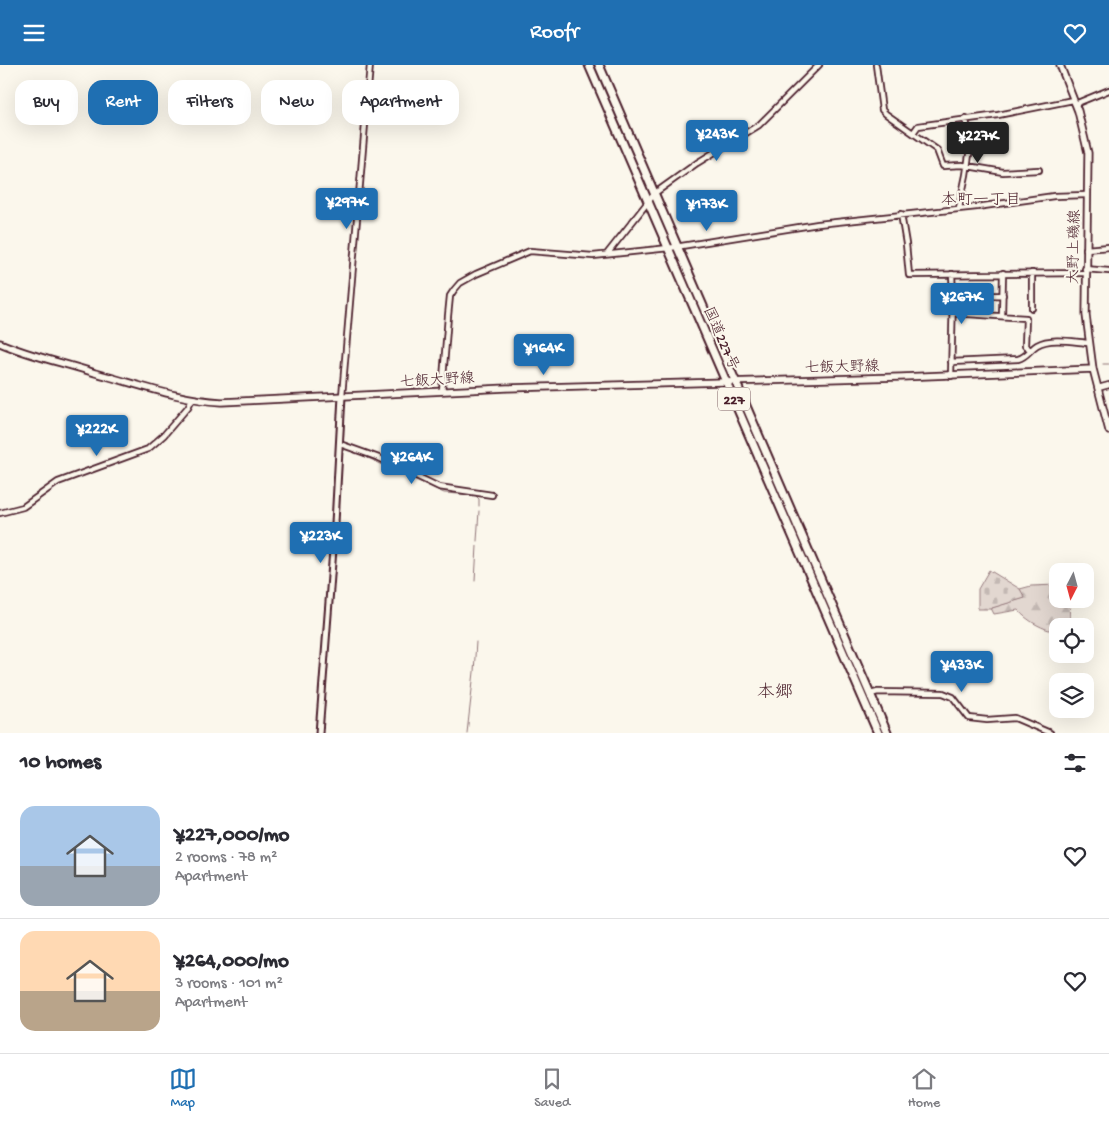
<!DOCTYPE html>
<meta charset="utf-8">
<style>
:root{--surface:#fff;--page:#f7f7f7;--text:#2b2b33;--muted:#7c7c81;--line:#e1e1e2;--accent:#1f6fb2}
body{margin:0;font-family:"Gochi Hand","Klee One",sans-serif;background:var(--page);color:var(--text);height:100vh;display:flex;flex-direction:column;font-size:19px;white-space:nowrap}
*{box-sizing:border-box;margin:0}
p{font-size:16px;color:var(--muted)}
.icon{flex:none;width:28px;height:28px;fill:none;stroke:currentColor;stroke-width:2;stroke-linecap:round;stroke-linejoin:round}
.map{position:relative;height:668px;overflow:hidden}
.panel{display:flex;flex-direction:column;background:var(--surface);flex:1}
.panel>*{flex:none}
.banner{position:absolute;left:15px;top:15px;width:500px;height:45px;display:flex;gap:10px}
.needle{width:32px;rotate:186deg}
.tools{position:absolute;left:1049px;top:498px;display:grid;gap:10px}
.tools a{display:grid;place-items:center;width:45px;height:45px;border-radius:10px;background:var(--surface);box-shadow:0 5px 20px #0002;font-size:25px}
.price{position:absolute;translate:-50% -42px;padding:0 11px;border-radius:5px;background:var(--accent);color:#fff;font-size:16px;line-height:32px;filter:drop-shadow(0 1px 2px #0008)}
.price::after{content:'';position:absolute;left:50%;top:30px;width:15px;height:11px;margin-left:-8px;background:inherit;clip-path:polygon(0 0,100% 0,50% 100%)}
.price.current{background:#222;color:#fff}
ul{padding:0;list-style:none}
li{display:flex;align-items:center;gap:15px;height:125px;padding:0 20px}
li+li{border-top:1px solid var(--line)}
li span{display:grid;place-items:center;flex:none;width:140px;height:100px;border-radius:15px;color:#555}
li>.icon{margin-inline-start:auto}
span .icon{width:60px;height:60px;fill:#fffc;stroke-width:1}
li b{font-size:21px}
h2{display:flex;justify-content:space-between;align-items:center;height:60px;padding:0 20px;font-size:21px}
.chip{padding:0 18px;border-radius:15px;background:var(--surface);box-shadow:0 5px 20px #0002;font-size:18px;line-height:45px}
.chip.current{background:var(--accent);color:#fff}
header{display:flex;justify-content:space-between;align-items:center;height:65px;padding:0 20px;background:var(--accent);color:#fff;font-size:22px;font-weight:600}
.tab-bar{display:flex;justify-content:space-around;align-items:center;height:70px;border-top:1px solid var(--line);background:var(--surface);font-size:14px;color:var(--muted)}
.tab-bar a{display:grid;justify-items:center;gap:2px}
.tab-bar .current{color:var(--accent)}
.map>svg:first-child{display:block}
</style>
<header><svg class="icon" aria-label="menu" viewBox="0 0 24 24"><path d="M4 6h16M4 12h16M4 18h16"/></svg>Roofr<svg class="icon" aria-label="heart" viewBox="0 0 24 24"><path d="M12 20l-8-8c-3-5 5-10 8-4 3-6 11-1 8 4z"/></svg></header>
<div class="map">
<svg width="1109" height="668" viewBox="0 0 1109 668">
<defs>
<pattern id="forest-firs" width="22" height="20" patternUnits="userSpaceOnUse" patternTransform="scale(1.25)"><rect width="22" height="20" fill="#e2d7d0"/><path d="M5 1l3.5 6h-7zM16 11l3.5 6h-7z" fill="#c3b8b3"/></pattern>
<pattern id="cemetery-stones" width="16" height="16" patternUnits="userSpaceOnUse" patternTransform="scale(1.25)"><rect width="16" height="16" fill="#e2d7d0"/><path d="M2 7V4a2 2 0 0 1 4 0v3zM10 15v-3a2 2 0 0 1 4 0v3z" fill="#c3b8b3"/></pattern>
</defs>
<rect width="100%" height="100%" fill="#fbf7ec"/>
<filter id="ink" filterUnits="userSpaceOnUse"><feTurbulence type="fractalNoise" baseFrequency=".02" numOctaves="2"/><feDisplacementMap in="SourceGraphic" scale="10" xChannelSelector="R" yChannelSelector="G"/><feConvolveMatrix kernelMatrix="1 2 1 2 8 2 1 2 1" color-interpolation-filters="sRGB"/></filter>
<g filter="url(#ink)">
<path fill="url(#forest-firs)" stroke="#967b7e" d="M1057 520 1058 534H1069L1070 555H1064L1065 561H1058L1057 567C1044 565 1027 556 1018 545L994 549 991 543 1024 533 1020 524 1031 521Z"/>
<path fill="url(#cemetery-stones)" stroke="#967b7e" d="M989 505 1020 524 1025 533 992 543V544H978V524Z"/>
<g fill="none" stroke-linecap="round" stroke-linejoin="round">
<path stroke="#907477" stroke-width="1" d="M1103 299H1109
M355 387 444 428 475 430 479 434V441
M477 476 479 446
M475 516 477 481
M467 668 474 607 476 577"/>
<g stroke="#4a1f2b" stroke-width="8">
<path id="minor" d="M876 0 882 45 886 49 937 85 943 101 962 100 1003 107 1039 105
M1075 39 1109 25
M913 68 918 61 998 50 1073 35
M959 143 966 110 970 83 966 53
M901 149 906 179 909 210 1085 208
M1086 184 1109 182
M607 189 655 128 697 98 759 60 819 0
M1085 204 1109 206
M953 231 1003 230
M1032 243V208
M952 248 1026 253 1025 281 1031 285
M1002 251 1003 208
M951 297 1018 294C1027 292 1030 284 1037 280 1051 272 1074 277 1089 278
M951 311 953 231 952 209
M1098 323 1109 320
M442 326 448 251 450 231 454 225 460 218 476 209 530 186 593 191 669 183 818 159 977 142 1054 131 1087 130
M342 331 370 0
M340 379 379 393 439 422 492 430
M0 448 23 442 58 417 148 384 164 370 188 342 192 334
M870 629 878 627 943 628 953 632 969 653 987 655 1015 653 1050 668"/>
</g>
<g stroke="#4a1f2b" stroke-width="9">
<path id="tertiary" d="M319 668 335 458 342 331"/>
</g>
<g stroke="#4a1f2b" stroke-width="9">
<path id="secondary" d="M1060 0 1078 46 1088 88 1086 250 1093 304 1109 366
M0 278C30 291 64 298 95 308 137 319 179 335 222 337L507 323 901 312 1093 304"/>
</g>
<g stroke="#4a1f2b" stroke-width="11">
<path id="trunk" d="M589 0 878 668
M599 0 887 668"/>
</g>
<use href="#minor" stroke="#fbf7ec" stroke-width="4.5"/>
<use href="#tertiary" stroke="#fbf7ec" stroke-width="5"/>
<use href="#secondary" stroke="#fbf7ec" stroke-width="5.5"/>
<use href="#trunk" stroke="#fbf7ec" stroke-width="7"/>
</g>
</g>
<g text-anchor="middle" stroke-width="4" stroke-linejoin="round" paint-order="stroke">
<rect fill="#fbf7ec" stroke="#7f6065" stroke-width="1" x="718" y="322.5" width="32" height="23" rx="4"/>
<g font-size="14" font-weight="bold" fill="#4a1f2b">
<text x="734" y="339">227</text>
</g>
<g font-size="15" fill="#4a1f2b" stroke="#fbf7ec">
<text transform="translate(1073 182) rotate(-89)" y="5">大野上磯線</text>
<text transform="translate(722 273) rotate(66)" y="5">国道227号</text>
<text transform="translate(842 301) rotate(-1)" y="5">七飯大野線</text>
<text transform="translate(437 314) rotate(-3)" y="5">七飯大野線</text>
</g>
<g font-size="16" fill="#4a1f2b" stroke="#fbf7ec">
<text x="981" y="139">本町一丁目</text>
</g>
<g font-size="18" fill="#4a1f2b" stroke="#fbf7ec">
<text x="775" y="632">本郷</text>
</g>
</g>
</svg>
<div class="tools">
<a><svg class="needle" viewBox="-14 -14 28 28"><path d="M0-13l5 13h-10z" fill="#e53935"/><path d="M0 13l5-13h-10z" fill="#7c7c81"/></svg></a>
<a><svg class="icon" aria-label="locate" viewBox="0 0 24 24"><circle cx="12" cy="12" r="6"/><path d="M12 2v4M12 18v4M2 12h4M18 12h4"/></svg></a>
<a><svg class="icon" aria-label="layers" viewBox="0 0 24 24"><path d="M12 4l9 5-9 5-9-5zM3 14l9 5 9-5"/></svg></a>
</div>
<b class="price" style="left:717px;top:97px">¥243K</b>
<b class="price current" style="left:978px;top:99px">¥227K</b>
<b class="price" style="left:347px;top:165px">¥297K</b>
<b class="price" style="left:707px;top:167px">¥173K</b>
<b class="price" style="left:962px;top:260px">¥267K</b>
<b class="price" style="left:544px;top:311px">¥164K</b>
<b class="price" style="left:97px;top:392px">¥222K</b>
<b class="price" style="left:412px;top:420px">¥264K</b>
<b class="price" style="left:321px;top:499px">¥223K</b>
<b class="price" style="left:962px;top:628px">¥433K</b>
<div class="banner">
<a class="chip">Buy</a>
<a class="chip current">Rent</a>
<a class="chip">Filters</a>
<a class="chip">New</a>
<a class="chip">Apartment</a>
</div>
</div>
<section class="panel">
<h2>10 homes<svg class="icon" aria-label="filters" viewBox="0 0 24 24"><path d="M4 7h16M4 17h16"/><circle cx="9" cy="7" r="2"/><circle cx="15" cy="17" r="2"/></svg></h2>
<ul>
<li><span style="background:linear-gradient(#a9c7e8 60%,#9aa5b1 0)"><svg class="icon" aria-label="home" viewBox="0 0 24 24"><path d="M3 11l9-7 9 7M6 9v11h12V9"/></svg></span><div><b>¥227,000/mo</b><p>2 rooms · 78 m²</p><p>Apartment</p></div><svg class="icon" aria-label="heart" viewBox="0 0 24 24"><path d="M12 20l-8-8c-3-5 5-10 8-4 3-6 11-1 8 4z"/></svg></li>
<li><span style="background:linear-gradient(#ffd9b3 60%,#b9a48a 0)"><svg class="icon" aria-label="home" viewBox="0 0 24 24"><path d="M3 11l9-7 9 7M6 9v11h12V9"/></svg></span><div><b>¥264,000/mo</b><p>3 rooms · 101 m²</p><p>Apartment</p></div><svg class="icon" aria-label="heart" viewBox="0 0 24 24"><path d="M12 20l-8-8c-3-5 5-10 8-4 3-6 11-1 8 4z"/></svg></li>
</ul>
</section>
<nav class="tab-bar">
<a class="current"><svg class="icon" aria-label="map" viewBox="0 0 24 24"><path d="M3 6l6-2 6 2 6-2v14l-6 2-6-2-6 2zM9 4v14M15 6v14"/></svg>Map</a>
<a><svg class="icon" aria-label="saved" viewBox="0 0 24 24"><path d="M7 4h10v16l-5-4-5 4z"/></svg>Saved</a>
<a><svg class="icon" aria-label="home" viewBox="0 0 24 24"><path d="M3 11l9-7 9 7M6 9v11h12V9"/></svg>Home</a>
</nav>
